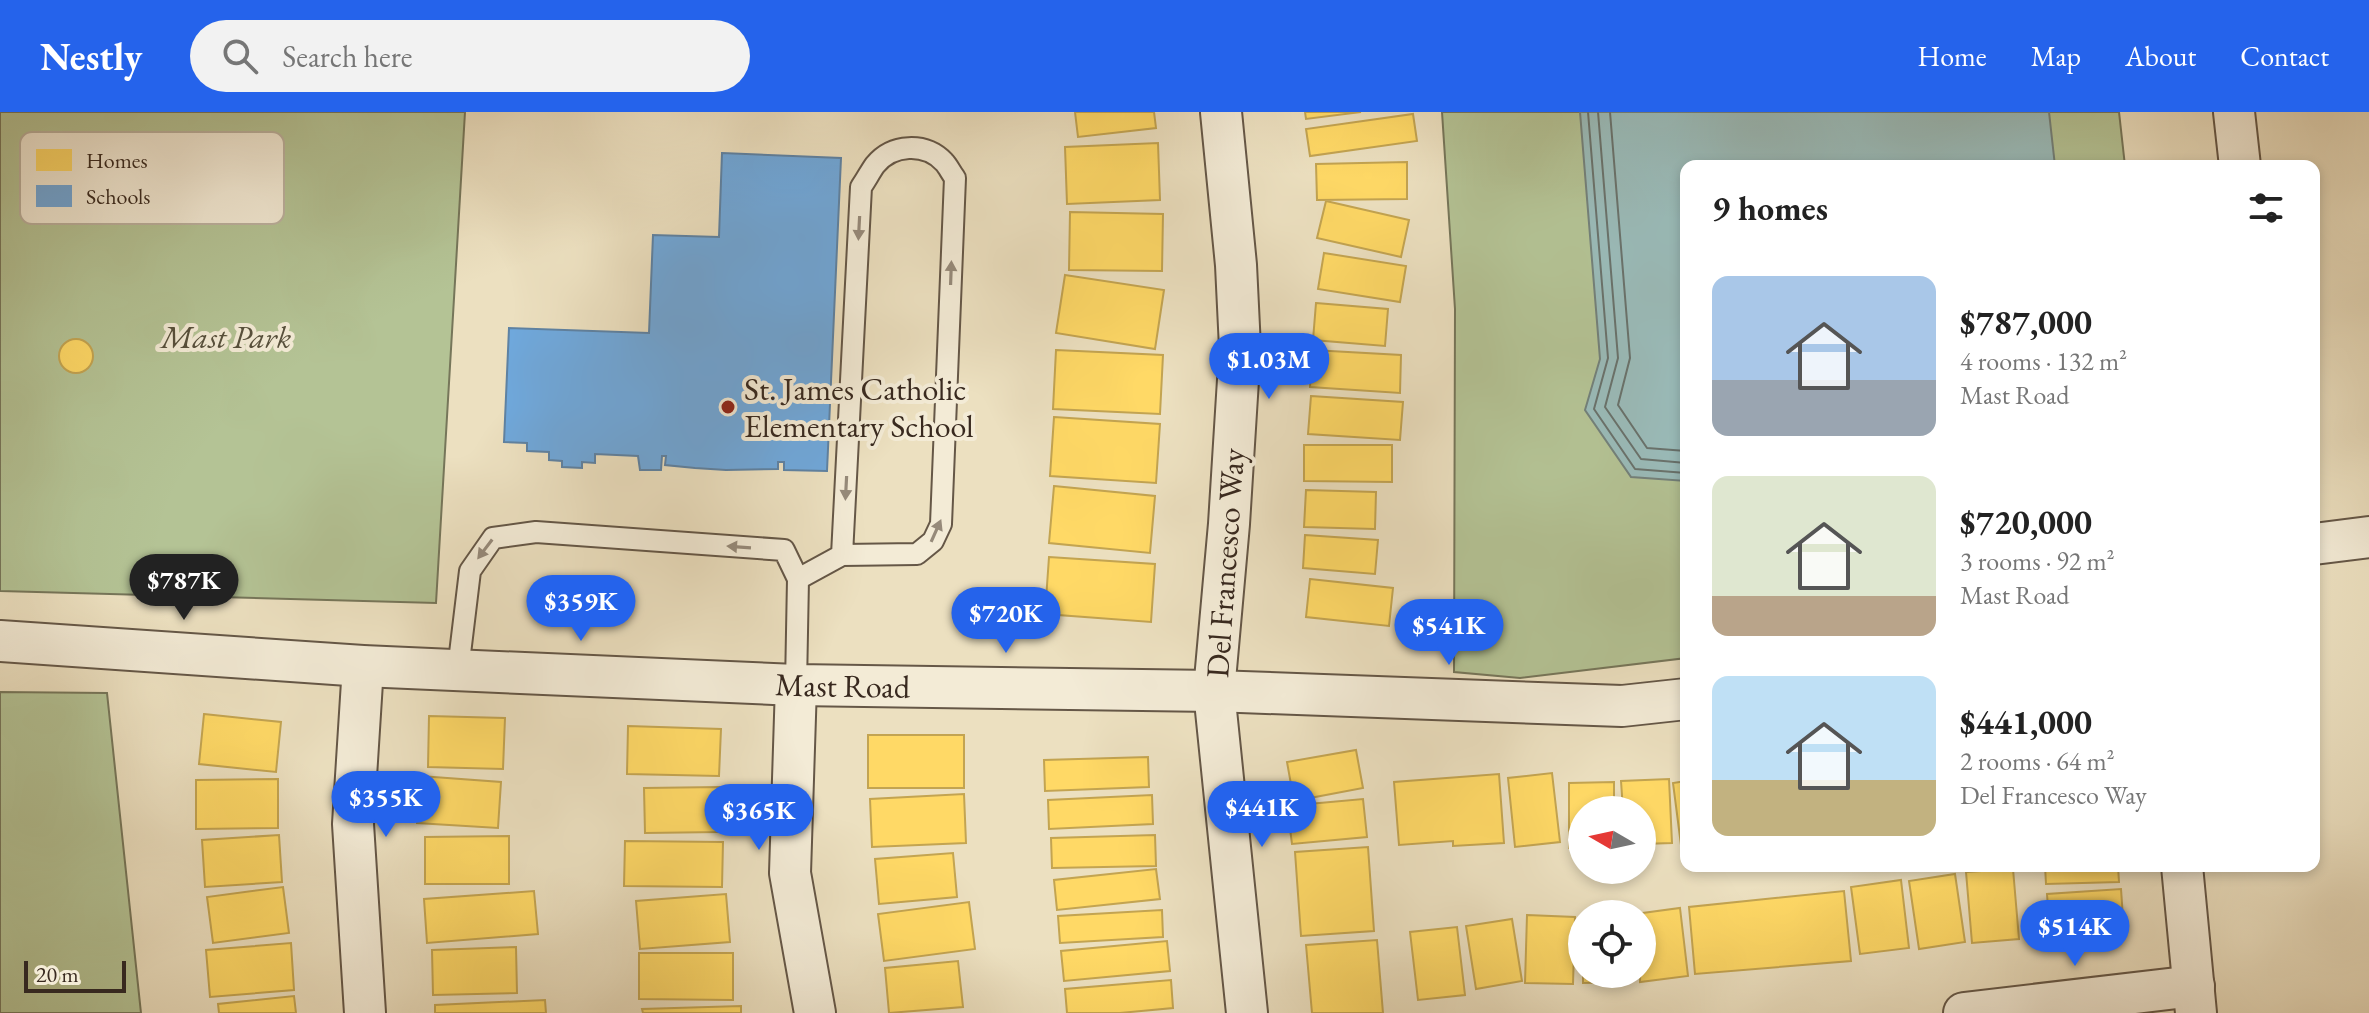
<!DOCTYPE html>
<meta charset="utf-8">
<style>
:root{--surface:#fff;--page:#f2f2f2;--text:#222;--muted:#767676;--accent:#2563eb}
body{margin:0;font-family:"EB Garamond",serif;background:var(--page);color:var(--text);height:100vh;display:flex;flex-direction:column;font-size:30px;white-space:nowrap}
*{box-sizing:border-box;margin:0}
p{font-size:26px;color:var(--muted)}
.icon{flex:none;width:44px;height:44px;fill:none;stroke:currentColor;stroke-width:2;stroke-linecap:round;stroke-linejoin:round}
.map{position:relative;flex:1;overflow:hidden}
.sheet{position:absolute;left:1680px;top:48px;width:640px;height:712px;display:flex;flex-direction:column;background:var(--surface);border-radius:16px;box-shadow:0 4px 12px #0003}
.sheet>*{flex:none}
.needle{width:52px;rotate:279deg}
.buttons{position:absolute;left:1568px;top:684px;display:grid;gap:16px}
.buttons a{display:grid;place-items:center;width:88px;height:88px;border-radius:50%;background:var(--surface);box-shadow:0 4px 12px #0003;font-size:40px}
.scale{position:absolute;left:24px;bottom:20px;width:102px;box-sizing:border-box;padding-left:8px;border:4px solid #38291f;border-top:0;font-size:22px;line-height:28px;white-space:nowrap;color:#38291f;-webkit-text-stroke:6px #f3ebd6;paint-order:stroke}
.price{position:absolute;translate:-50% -68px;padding:0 18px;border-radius:28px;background:var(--accent);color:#fff;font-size:26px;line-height:52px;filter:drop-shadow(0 2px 4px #0008)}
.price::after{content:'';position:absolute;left:50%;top:48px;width:24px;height:18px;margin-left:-12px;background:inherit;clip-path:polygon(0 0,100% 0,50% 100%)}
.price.active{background:#222;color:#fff}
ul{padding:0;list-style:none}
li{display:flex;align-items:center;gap:24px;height:200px;padding:0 32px}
li span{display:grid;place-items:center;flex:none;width:224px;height:160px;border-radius:16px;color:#555}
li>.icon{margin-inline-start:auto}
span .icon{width:96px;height:96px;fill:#fffc;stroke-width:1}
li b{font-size:34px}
h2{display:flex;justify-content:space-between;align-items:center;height:96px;padding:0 32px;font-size:34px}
header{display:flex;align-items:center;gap:48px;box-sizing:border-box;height:112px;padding:0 40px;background:var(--accent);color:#fff}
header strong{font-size:38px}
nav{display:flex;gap:44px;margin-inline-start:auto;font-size:28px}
.search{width:560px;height:72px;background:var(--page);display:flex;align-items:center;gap:20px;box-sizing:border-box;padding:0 28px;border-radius:44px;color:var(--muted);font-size:30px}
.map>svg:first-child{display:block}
</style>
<header>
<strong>Nestly</strong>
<div class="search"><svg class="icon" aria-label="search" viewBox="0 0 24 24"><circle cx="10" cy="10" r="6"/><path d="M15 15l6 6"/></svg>Search here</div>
<nav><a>Home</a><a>Map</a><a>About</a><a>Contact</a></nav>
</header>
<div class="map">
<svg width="2369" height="901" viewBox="0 0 2369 901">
<rect width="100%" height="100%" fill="#ece0c0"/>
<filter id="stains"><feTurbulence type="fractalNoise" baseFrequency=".0025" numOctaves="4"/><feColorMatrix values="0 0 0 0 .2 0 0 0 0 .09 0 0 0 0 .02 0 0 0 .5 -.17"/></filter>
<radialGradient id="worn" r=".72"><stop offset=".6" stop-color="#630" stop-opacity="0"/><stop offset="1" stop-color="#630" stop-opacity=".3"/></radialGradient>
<path fill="#b4c395" stroke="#76765a" stroke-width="2" d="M0 0H465L436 491 0 479Z
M1442 0H2119L2125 54H1686V546L1520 566 1454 560 1455 197Z
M0 580 107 581 141 901H0Z"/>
<path fill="#9abbb9" stroke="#73817b" stroke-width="2" d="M1580 0H2049L2055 54H1686V369L1631 365 1585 298 1600 247Z"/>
<path fill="#ffd966" stroke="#c3a451" stroke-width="2" d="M1075 0H1154L1156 16 1078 25Z
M1305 0H1361L1306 7Z
M1413 2 1417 29 1310 44 1306 17Z
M1158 31 1160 88 1067 92 1065 35Z
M1407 50V87L1317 88 1316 52Z
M1326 89 1409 108 1401 145 1317 126Z
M1070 100 1163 102 1162 159 1069 158Z
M1324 141 1406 154 1400 190 1318 177Z
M1065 163 1164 178 1155 237 1056 221Z
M1316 191 1388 197 1385 234 1313 228Z
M59 244a17 17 0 1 1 34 0a17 17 0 1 1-34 0Z
M1056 238 1163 243 1160 302 1053 297Z
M1312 238 1401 243 1400 281 1310 275Z
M1311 284 1403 290 1400 328 1308 322Z
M1054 305 1160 312 1156 371 1050 364Z
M1304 333H1392V370L1304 369Z
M1054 374 1155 384 1150 441 1049 431Z
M1306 378 1376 380 1375 417 1304 415Z
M1305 423 1378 428 1375 462 1303 456Z
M1049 445 1155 452 1151 510 1045 502Z
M1310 467 1393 476 1389 514 1306 505Z
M204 602 281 610 276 660 199 652Z
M429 604 505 606 503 657 428 655Z
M628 614 721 617 719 664 627 662Z
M868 623H964V676H868Z
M1356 638 1363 676 1294 689 1287 650Z
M1148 645 1149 675 1045 679 1044 648Z
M1552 661 1560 730 1515 735 1508 666Z
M1499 662 1504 731 1453 734V729L1399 733 1394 670Z
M420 664 501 670 498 716 417 711Z
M278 667V716L196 717V668Z
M1669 667 1672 731 1642 732V698H1623L1621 669Z
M1686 669V732L1681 733 1673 671Z
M1614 670V698H1582V736H1569V671Z
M719 675 720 720 645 721 644 676Z
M964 682 966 731 872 735 870 687Z
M1152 683 1153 712 1049 717 1048 688Z
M1363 687 1367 725 1292 732 1287 694Z
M279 723 282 770 205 775 202 728Z
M1155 723 1156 754 1052 756 1051 726Z
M509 724V772H425V725Z
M625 729 723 730 722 775 624 774Z
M1368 735 1374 819 1301 824 1295 740Z
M953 741 957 785 879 792 875 747Z
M2045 754H2118L2119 770 2046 772Z
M1156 757 1160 787 1057 798 1054 768Z
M2013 757 2019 827 1972 831 1966 760Z
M1955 762 1965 830 1919 837 1909 769Z
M1901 768 1909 836 1860 842 1851 775Z
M283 775 289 821 213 831 207 785Z
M2121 777 2124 820 2050 825 2047 782Z
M534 779 538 822 427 831 424 787Z
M1844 779 1851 849 1695 862 1689 795Z
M726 782 730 830 640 837 636 789Z
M969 790 975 837 884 849 878 802Z
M1680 796 1688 864 1640 870 1642 802H1635Z
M1162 798 1163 825 1060 831 1058 804Z
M1527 803 1575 805 1573 872 1525 871Z
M1512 807 1522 869 1476 877 1466 814Z
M1457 815 1465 883 1418 888 1410 820Z
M1377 828 1383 901H1312L1306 833Z
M1167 829 1170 859 1064 869 1061 839Z
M291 831 294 878 210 885 206 838Z
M516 835 517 881 433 883 432 838Z
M639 841H733V888L639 887Z
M958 849 963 895 889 901 885 856Z
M1583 862H1630V870L1583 871Z
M1171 868 1173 896 1120 901H1067L1065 877Z
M294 884 296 901H219L218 892Z
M545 888 546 901H435V893Z
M741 894V901H643L642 897Z"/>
<path fill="#6fa8dc" stroke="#5e82a3" stroke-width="2" d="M722 41 841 46 827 359 784 358V350H778V357L726 358 695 356 665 353 666 344H662L661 358H640L638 344 595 342V351L582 350V356L562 355V349L549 348V340L527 339V331L504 330 509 216 649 221 653 123 719 125Z"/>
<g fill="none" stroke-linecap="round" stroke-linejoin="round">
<path stroke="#69726c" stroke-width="2" d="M1588 0 1608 246 1594 297 1635 357 1686 361
M1598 0 1618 246 1605 295 1641 347 1686 351
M1610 0 1630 246 1618 293 1647 336 1686 339"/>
<g stroke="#655747" stroke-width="24">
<path id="service" d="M798 467 842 443 917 442 933 429 941 412 955 66C951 61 948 54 944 50 925 30 892 32 875 53 870 60 866 68 861 75L842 443
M458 558 470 459 493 426 536 420 784 438 798 467 796 573"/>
</g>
<g stroke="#655747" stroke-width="44">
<g id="minor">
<path d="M1221 0 1236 153 1240 236 1229 412 1214 579 1247 901"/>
<path d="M2234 0 2240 54"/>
<path d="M2314 432 2369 425"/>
<path id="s1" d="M0 529 363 554 796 573 1214 579 1622 594 1686 587"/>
<path d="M363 554 353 712 365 901"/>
<path d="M796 573 790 761 815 901"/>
<path d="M2182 754 2196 901"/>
<path d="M1964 901 2194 874"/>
</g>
</g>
<use href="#service" stroke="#f3ebd6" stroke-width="20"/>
<use href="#minor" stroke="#f3ebd6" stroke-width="40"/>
</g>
<defs><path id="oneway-solid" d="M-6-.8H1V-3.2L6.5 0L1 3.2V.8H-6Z" transform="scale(2)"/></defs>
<g fill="#968a7a">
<use href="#oneway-solid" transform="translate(859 116) rotate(93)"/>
<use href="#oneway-solid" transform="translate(951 161) rotate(-88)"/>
<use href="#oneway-solid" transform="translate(846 376) rotate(93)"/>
<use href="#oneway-solid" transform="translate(936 419) rotate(-66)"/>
<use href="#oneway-solid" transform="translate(739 435) rotate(-176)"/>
<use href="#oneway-solid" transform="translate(485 437) rotate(127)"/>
</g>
<circle fill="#8f2418" stroke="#f3ebd6" stroke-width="3" cx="728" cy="295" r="8"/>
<g text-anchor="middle" stroke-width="8" stroke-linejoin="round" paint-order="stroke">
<g font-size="32" font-style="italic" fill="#57503c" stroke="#f3ebd6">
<text x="226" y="236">Mast Park</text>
</g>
<g font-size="32" fill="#38291f" stroke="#f3ebd6" text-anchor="start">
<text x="744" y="288">St. James Catholic<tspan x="744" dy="37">Elementary School</tspan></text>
</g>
<g font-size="32" fill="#38291f" stroke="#f3ebd6">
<text transform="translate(1225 451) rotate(-86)" y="11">Del Francesco Way</text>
<text dy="11" stroke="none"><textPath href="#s1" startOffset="844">Mast Road</textPath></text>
</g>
</g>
<rect x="20" y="20" width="264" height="92" rx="12" fill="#f3ebd6" stroke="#bbb19f" stroke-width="2"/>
<rect x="36" y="37" width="36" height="22" fill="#ffd966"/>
<rect x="36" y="73" width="36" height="22" fill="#6fa8dc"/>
<g font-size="22" fill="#38291f">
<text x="86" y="56">Homes</text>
<text x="86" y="92">Schools</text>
</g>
<rect width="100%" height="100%" filter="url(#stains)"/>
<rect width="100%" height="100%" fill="url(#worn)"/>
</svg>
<div class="buttons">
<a><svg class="needle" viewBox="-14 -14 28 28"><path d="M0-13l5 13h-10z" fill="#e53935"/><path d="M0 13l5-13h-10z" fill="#767676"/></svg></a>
<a><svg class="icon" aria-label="locate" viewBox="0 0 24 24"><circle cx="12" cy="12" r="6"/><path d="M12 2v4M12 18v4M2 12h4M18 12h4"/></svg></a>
</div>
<div class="scale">20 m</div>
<b class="price" style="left:1269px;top:289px">$1.03M</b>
<b class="price active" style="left:184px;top:510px">$787K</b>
<b class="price" style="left:581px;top:531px">$359K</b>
<b class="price" style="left:1006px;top:543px">$720K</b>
<b class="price" style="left:1449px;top:555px">$541K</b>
<b class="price" style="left:386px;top:727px">$355K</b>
<b class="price" style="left:1262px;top:737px">$441K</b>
<b class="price" style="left:759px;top:740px">$365K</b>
<b class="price" style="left:2075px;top:856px">$514K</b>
<section class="sheet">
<h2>9 homes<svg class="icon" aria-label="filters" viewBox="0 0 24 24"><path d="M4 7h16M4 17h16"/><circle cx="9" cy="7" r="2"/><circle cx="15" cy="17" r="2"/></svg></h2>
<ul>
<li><span style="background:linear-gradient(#a9c7e8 65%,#9aa5b1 0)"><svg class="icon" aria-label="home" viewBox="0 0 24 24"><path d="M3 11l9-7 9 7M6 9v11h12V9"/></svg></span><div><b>$787,000</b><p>4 rooms · 132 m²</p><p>Mast Road</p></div></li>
<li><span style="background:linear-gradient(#dfe7d0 75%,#b9a48a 0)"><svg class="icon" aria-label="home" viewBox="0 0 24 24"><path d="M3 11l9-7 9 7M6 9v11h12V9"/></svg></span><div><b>$720,000</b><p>3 rooms · 92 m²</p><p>Mast Road</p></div></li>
<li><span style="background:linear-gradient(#bfe0f5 65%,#c2b280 0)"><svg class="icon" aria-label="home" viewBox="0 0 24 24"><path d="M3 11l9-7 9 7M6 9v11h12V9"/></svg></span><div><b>$441,000</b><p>2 rooms · 64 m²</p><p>Del Francesco Way</p></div></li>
</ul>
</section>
</div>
